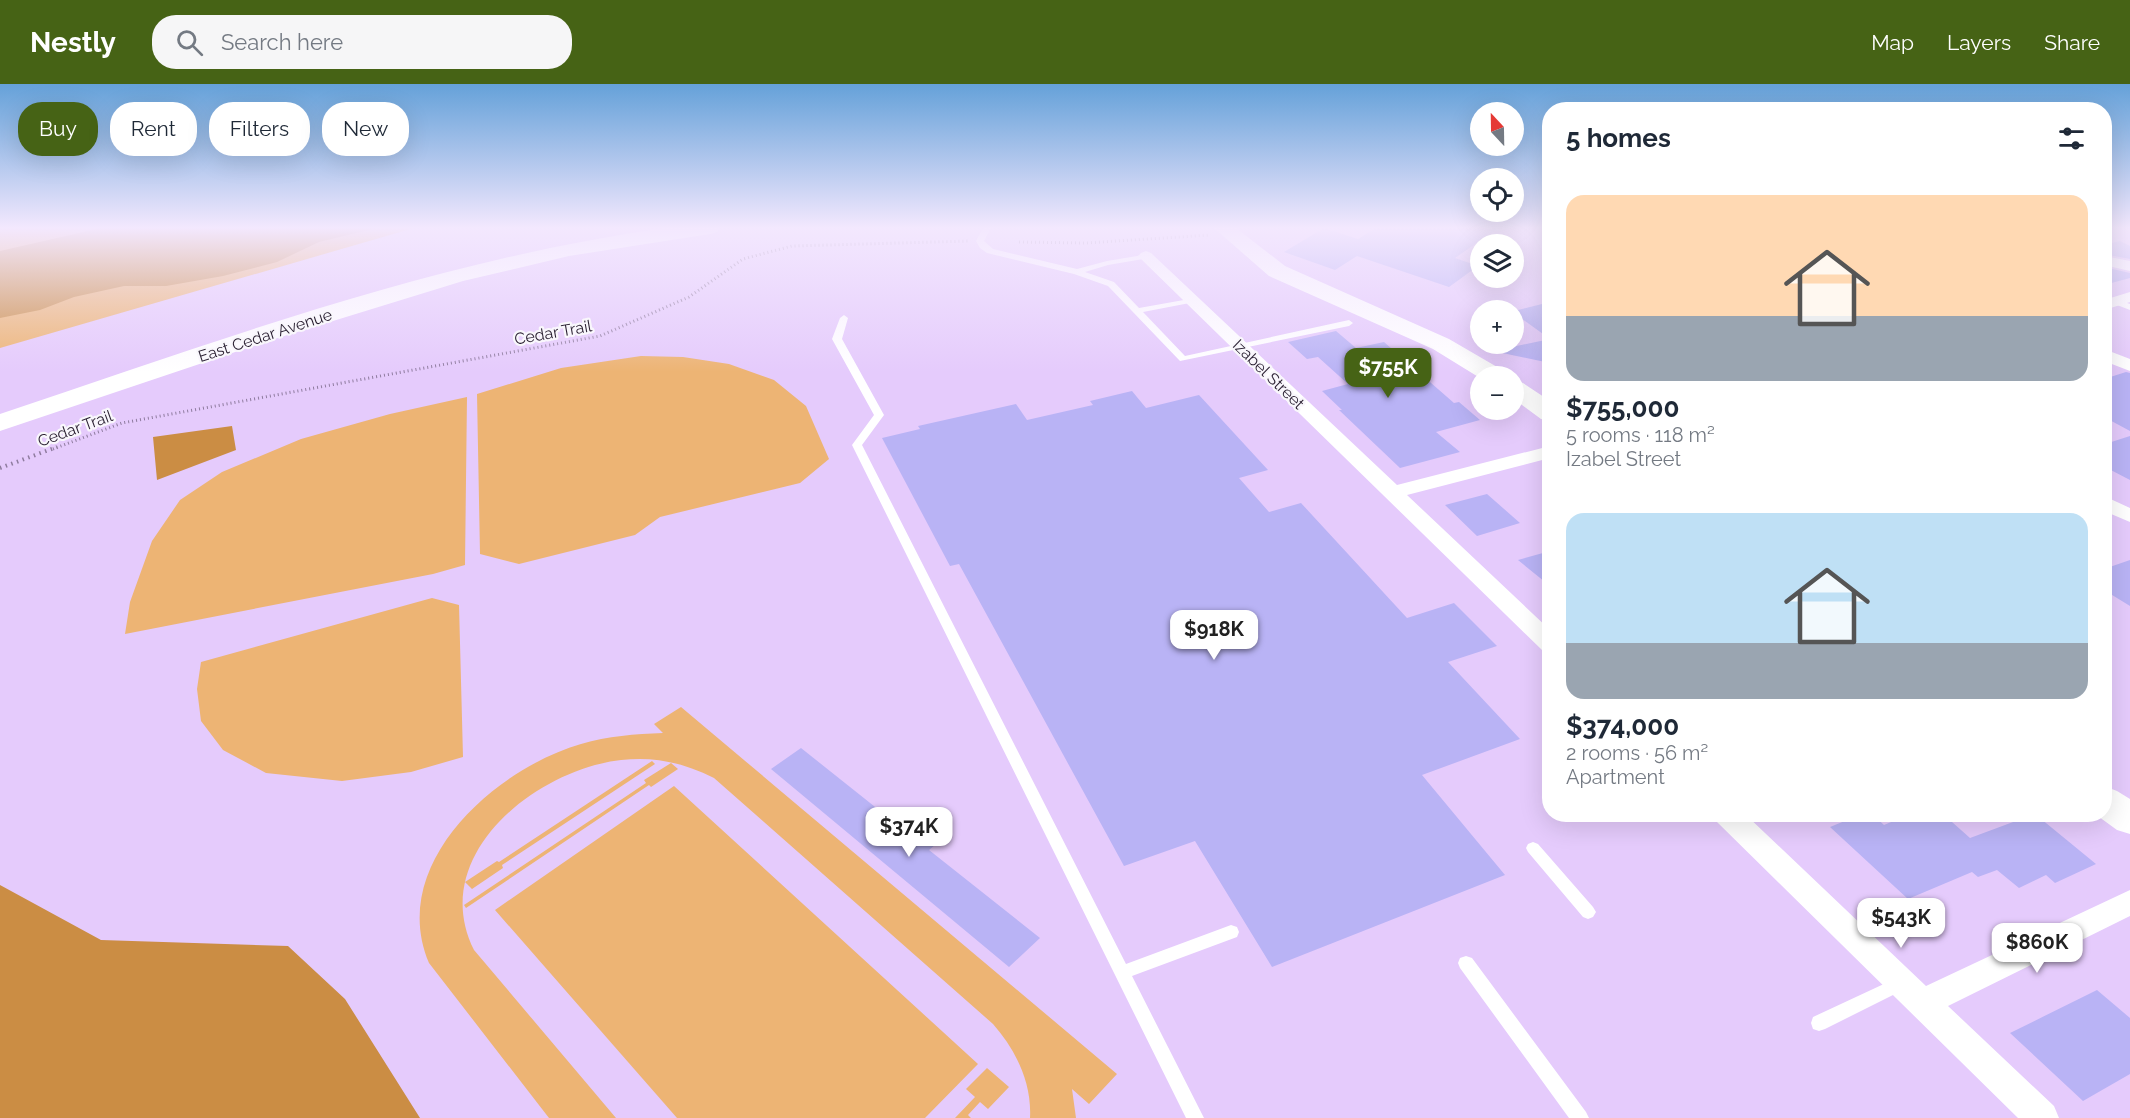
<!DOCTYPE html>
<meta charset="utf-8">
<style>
:root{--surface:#fff;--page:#f6f6f7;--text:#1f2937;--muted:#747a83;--accent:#466315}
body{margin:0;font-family:Raleway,sans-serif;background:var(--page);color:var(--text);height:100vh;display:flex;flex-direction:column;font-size:22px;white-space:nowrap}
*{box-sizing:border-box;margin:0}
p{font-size:20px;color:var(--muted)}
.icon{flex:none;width:33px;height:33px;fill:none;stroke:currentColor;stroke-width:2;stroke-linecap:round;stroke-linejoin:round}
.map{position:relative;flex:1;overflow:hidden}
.side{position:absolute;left:1542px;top:18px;width:570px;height:720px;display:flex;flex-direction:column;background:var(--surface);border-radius:24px;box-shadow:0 6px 24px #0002}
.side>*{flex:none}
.top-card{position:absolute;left:18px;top:18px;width:570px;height:54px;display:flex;gap:12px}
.needle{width:39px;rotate:338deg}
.buttons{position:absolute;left:1470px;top:18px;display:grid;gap:12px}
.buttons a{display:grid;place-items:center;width:54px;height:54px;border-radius:50%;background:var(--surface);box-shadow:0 6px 24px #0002;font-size:30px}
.price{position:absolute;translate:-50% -51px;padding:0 14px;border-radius:12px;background:#fff;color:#222;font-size:20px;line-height:39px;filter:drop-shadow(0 2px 3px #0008)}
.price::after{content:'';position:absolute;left:50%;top:36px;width:18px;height:14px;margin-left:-9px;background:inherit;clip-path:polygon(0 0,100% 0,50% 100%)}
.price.current{background:var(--accent);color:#fff}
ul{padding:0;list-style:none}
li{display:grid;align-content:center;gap:12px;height:318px;padding:0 24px}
li span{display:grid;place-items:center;height:186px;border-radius:18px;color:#555}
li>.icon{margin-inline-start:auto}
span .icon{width:108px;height:108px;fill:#fffc;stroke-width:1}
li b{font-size:26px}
h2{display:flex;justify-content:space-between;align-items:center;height:72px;padding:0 24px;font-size:26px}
.chip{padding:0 21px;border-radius:24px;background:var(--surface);box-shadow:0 6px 24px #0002;font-size:21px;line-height:54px}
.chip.current{background:var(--accent);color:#fff}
header{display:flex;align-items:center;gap:36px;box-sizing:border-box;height:84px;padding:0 30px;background:var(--accent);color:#fff}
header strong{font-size:28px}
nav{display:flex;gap:33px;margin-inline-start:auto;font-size:21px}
.search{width:420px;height:54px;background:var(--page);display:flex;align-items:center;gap:15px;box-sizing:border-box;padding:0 21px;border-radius:24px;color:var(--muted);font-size:22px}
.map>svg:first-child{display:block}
</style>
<header>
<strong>Nestly</strong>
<div class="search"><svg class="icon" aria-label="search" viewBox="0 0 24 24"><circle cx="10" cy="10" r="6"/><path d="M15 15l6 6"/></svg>Search here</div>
<nav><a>Map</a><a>Layers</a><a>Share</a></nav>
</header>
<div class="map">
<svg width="2130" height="1034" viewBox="0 0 2130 1034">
<rect width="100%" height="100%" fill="#e5cbfc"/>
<path fill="#edb474" d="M0 144H414L0 264Z
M641 272 683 273 729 280 774 296 806 322 829 375 800 399 660 433 635 451 519 480 480 470 477 310 561 284Z
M467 313 465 481 433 490 125 550 130 518 152 457 180 416 222 388 301 355 390 330Z
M432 514 459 521 463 673 411 688 342 697 266 689 223 666 201 637 197 605 201 578Z
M681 623 1117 990 1089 1020 1072 1005 1076 1034H1030C1032 999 1016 966 993 940L714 694C684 679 655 672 621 676 535 686 427 772 474 866L616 1034H549L429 879C387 780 495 685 581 660 608 652 635 650 663 649L654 640Z
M652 677 655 680 502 781 503 784 472 805 465 798 497 777 499 778Z
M671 679 678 685 651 703 649 701 466 824 464 821 646 699 644 696Z
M674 702 978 980 925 1034H677L495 826Z
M987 984 1009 1003 988 1025 980 1018 968 1031 971 1034H955L975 1013 966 1005Z"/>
<path fill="#cb8d44" d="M101 144H377L319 158 277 178 223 192 166 202H124L74 213 40 226 0 234V167Z
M232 342 236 366 157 396 153 353Z
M0 801 101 856 288 862 345 915 420 1034H0Z"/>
<path fill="#b9b3f5" d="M1324 144 1358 155 1376 144H1498L1455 174 1478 182 1449 203 1357 172 1335 186 1284 168Z
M2120 157 2130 162V175L2104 170V161Z
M2104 183 2130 189V194L2104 201Z
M1542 220 1550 225V255L1514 229V227Z
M1336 247 1356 264 1384 258 1454 319 1459 318 1480 336 1436 348 1460 368 1400 384 1339 326H1342L1322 307 1348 300 1318 273 1307 275 1288 258Z
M1550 255V279L1493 267Z
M2126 288 2130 289V347L2104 333V295Z
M1132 307 1146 324 1199 311 1268 386 1239 394 1269 428 1301 419 1407 534 1454 519 1497 562 1448 578 1520 655 1422 691 1505 791 1272 883 1195 757 1124 782 959 480 950 482 882 354 920 345 918 342 1016 320 1027 336 1093 321 1090 317Z
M2130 352V396L2105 383V360Z
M1487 410 1520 439 1477 452 1445 421Z
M1550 467V502L1518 476Z
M2130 476V522L2104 506V485Z
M801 664 894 738 899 733 935 761 929 766 1040 854 1009 883 771 685Z
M1862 730H1872L1884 741 1910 730H1921L1925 734 1943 730 1970 754 2035 730 2096 780 2055 799 2046 791 2019 804 1997 786 1978 793 1972 788 1908 815 1830 743Z
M2097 906 2130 934V990L2083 1017 2010 949Z"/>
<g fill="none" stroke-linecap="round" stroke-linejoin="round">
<path stroke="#8f7c9f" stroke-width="3" stroke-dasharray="1 3" stroke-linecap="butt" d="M1019 158 1086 159 1209 151
M53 365 122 339 600 252 689 213 743 175 792 162 969 157"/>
<path stroke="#8f7c9f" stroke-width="4" stroke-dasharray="1.5 4.5" stroke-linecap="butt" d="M0 384 57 363"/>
<path fill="#fff" fill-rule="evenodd" d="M983 144H991L984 157 993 165 1077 185 1107 177 1149 170V174L1108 181 1085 188 1114 198 1139 224 1195 214V218L1143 228 1185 272 1349 236 1353 239 1349 242 1180 277 1108 202 1074 190 987 169 980 164 976 157Z
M2104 211 2130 220V226L2104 216Z
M844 231 848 234 842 255 884 331 862 361 1126 880 1231 841 1237 843 1239 848 1237 853 1132 892 1204 1034H1186L852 361 874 331 832 255 840 234Z
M1533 758 1538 760 1593 823 1596 828 1593 833 1588 835 1583 833 1528 768 1526 764 1528 760Z
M1466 872 1472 874 1586 1028 1589 1034H1569L1460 884 1458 879 1460 874Z
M1901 892 1907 894 1909 899 1907 904 1825 945 1819 947 1813 945 1811 939 1813 933Z"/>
<path fill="#fff" fill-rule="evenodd" d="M1146 167 1151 169 1397 401 1550 362V374L1407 411 1550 546V568L1542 566 1141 175 1138 172 1141 169Z
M2104 172 2130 177V187L2104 181Z
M2130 208V218L2104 226V216Z
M2104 265 2130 275V287L2104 277Z
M2104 412 2130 424V438L2104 427Z
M1714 730H1745L1926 902 2130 806V832L1948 922 2054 1022 2059 1034H2018L1717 738Z"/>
<path fill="#fff" fill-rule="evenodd" d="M665 144H720L717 148 710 150 569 172 463 197 268 257 0 347V330C218 257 436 176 665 144Z
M1214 144H1236L1285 182 1449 255 1504 287 1507 292 1480 294 1433 265 1269 192Z
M1514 296 1523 299 1550 317V337L1541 335 1514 315Z
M2104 702 2117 707 2130 715V750L2117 746 2095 730H2104Z"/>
</g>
<linearGradient id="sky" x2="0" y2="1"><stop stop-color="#65a1d9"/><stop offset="0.5" stop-color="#f3e8fe"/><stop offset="1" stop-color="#f3e8fe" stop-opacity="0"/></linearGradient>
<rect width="2130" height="288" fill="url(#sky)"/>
<g text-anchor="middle" stroke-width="4.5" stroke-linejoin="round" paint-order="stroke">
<g font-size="16" fill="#281e30" stroke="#f9f7fc">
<text transform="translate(553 248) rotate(-10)" y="6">Cedar Trail</text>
<text transform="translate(265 251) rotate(-18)" y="6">East Cedar Avenue</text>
<text transform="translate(1269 290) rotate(44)" y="6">Izabel Street</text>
<text transform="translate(75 344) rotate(-20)" y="6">Cedar Trail</text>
</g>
</g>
</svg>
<div class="buttons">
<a><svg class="needle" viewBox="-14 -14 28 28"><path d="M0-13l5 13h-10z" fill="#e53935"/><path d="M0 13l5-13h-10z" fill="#747a83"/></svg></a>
<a><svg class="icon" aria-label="locate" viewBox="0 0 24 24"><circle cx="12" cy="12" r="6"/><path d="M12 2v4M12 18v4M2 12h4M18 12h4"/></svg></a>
<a><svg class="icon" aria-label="layers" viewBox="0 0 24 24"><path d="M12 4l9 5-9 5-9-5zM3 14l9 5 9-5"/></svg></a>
<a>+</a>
<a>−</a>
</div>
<b class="price current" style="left:1388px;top:315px">$755K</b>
<b class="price" style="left:1214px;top:577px">$918K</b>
<b class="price" style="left:909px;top:774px">$374K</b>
<b class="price" style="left:1901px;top:865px">$543K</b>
<b class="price" style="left:2037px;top:890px">$860K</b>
<div class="top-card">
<a class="chip current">Buy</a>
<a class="chip">Rent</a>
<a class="chip">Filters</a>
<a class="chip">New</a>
</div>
<section class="side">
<h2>5 homes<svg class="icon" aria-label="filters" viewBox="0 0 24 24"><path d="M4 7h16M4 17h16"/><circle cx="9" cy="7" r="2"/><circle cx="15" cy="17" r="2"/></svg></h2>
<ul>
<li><span style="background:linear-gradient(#ffd9b3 65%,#9aa5b1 0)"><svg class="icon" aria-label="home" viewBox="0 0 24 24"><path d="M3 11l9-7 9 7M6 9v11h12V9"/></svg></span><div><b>$755,000</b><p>5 rooms · 118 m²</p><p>Izabel Street</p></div></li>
<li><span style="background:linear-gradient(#bfe0f5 70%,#9aa5b1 0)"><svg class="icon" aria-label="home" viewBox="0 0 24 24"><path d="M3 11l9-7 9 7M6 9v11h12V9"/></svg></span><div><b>$374,000</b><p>2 rooms · 56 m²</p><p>Apartment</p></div></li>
</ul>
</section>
</div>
